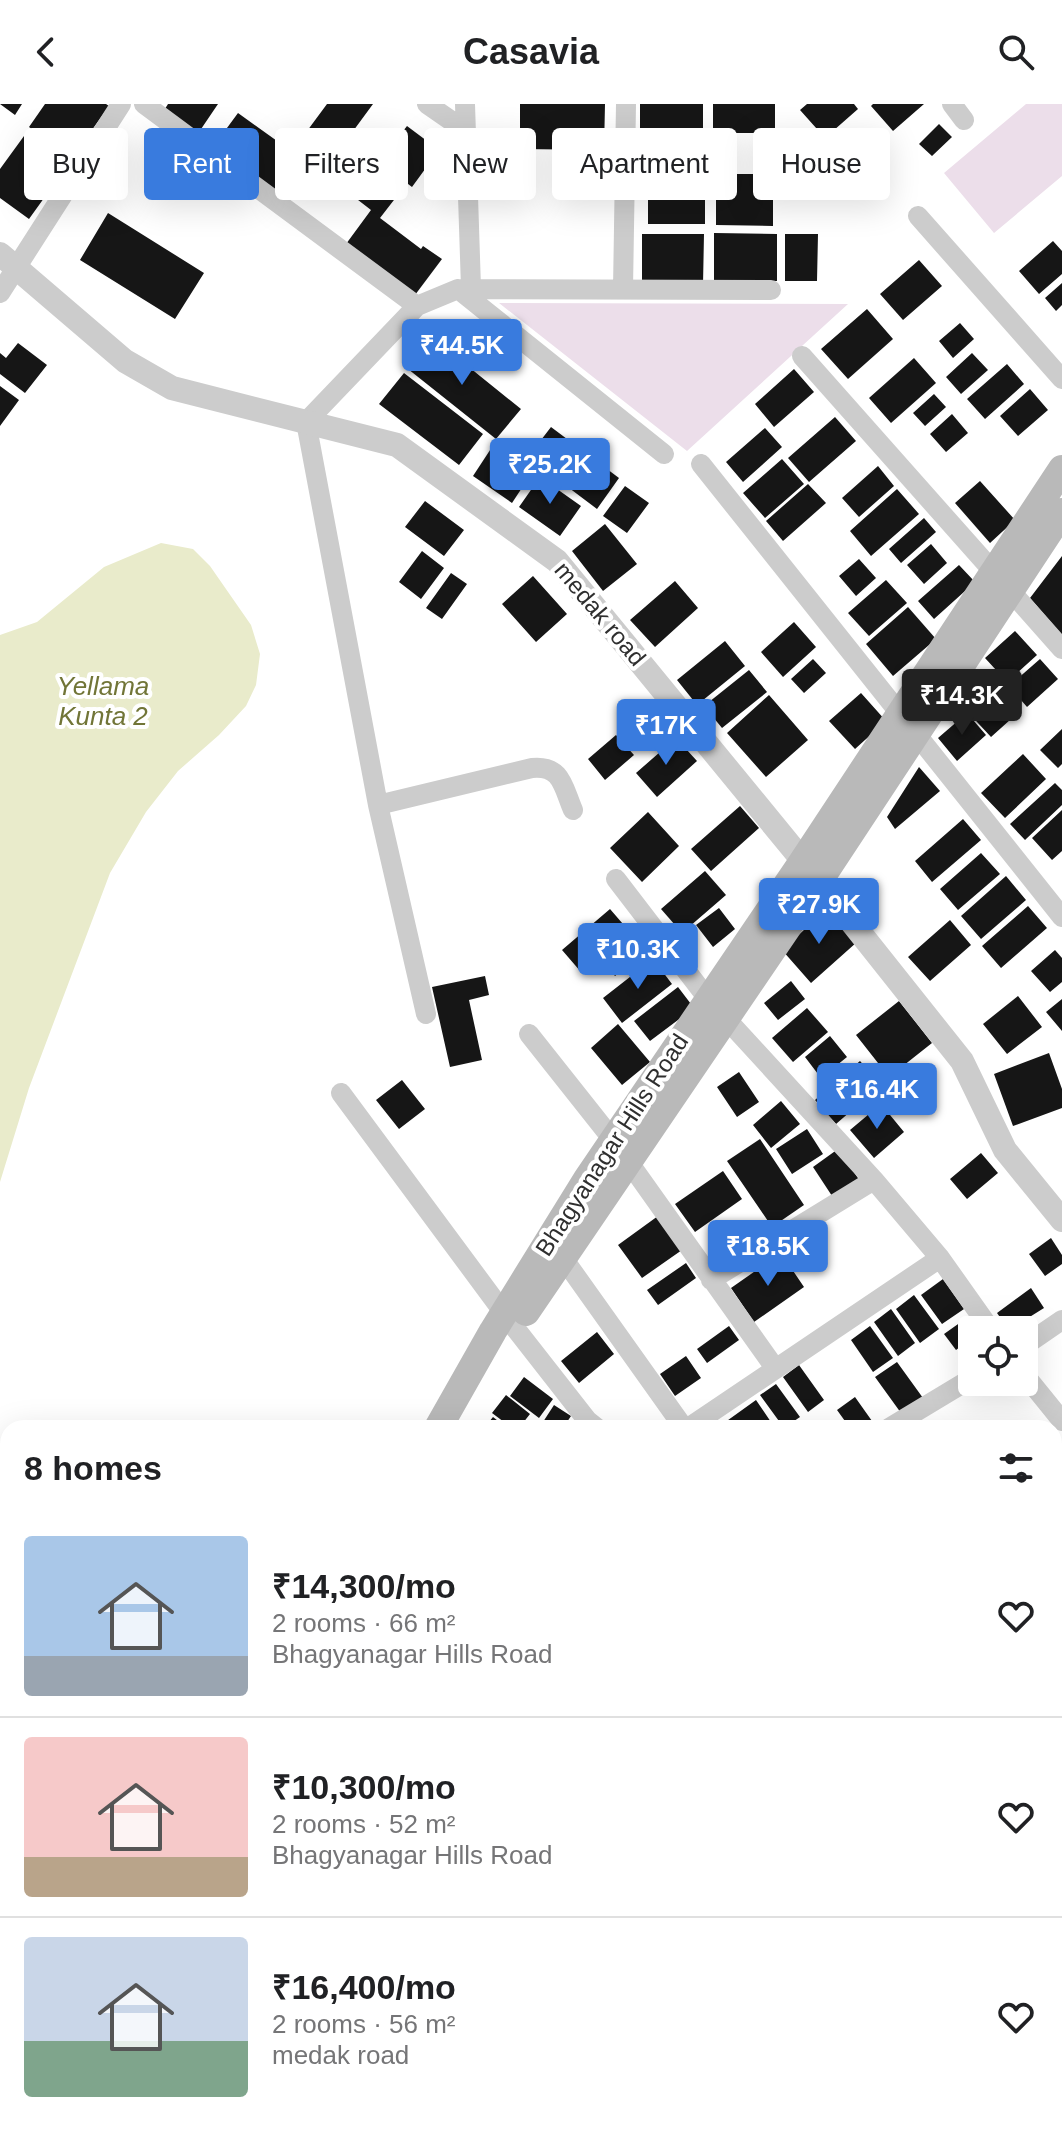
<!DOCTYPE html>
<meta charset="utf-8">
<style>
:root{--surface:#fff;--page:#f2f2f2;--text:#202124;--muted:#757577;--line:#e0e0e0;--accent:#397bde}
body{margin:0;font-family:Arial,sans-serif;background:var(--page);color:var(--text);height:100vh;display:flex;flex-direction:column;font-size:30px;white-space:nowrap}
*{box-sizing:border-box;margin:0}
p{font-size:26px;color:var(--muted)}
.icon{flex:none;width:44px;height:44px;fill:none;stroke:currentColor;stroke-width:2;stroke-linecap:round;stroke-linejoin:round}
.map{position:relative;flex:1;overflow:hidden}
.panel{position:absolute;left:0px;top:1316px;width:1062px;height:714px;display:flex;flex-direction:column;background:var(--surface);border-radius:24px 24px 0 0;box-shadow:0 8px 32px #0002}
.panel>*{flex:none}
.top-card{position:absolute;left:24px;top:24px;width:1014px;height:72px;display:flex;gap:16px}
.fabs{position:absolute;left:958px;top:1212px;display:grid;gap:16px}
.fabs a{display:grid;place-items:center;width:80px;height:80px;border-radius:8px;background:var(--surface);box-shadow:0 8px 32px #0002;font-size:40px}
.price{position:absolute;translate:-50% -68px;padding:0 18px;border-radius:8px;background:var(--accent);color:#fff;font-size:26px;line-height:52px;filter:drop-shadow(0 2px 4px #0008)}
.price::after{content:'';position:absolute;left:50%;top:48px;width:24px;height:18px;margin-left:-12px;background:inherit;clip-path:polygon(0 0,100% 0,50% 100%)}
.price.on{background:#222;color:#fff}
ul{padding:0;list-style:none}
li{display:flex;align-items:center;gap:24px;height:200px;padding:0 24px}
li+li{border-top:2px solid var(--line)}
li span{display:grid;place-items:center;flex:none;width:224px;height:160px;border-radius:8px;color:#555}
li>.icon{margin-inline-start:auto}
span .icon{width:96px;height:96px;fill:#fffc;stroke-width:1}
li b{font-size:34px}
h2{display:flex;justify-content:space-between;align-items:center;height:96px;padding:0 24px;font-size:34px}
.tag{padding:0 28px;border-radius:8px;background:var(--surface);box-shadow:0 8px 32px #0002;font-size:28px;line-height:72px}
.tag.on{background:var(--accent);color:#fff}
header{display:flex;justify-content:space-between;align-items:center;height:104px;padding:0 24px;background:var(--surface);font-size:36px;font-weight:800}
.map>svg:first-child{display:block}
</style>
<header><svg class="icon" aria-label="back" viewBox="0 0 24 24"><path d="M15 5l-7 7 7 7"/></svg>Casavia<svg class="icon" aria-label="search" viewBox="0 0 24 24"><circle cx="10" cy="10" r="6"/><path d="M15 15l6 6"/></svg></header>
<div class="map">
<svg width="1062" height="2029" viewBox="0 0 1062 2029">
<rect width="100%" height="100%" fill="#fff"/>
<path fill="#ecdeea" d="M1026 0H1062V72L994 129 944 69Z
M499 199 848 200 687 347Z
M0 1390 8 1395V1654L0 1647Z"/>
<path fill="#e9ebcb" d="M161 439 193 445 210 462 251 521 260 550 256 581 246 602 219 631 178 667 146 708 110 769 29 984 0 1078V531L37 518 104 463Z"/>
<path fill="#161616" d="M0 0H22L15 11Z
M45 0H106L109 2 72 54 29 23Z
M168 0H218L197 31 163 8Z
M327 0H373L348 34 355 39 330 73 293 46Z
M520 0H605L604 46 520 45Z
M640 0H703V24H640Z
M713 0H775V29H713Z
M807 0H854L858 5 825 34 800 6Z
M873 0H924L893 27 871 2Z
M238 9 305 57 280 92 213 43Z
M939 20 952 33 932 52 919 40Z
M407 22 439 46 412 83 379 58Z
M24 32 67 62 29 115 0 94V65Z
M372 58 404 83 380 114 421 145 423 142 442 155 415 191 346 140 371 106 349 89Z
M716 70H773V122L716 121Z
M648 78H705V120H648Z
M108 109 204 169 175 215 80 156Z
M714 129 777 130V177H714Z
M642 130H704L703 181H642Z
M785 130H818L817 177H785Z
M1053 137 1062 147V170L1039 190 1019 167Z
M919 156 942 182 903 216 880 190Z
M1062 179V201L1056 207 1045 194Z
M867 205 893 235 848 275 821 245Z
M960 219 974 235 953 254 939 237Z
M428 230 521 305 496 335 403 261Z
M18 239 47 261 25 289 0 270V249L6 254Z
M972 249 988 266 961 290 946 273Z
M914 254 936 279 891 319 869 294Z
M1007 260 1024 280 985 315 967 295Z
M794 265 814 288 774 323 755 300Z
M404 269 483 330 459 361 379 300Z
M0 282 19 296 0 322Z
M1030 285 1048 306 1018 332 1000 312Z
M934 290 946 303 925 322 913 309Z
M952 310 968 329 946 348 930 330Z
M835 313 856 337 809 378 788 354Z
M551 323 619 374 597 405 528 353Z
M765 324 782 343 743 378 726 358Z
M494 340 533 367 512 399 473 372Z
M782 355 804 380 765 414 743 389Z
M878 362 894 382 859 413 842 394Z
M540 373 581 402 560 432 519 403Z
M980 377 1015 416 990 439 955 399Z
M808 380 826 399 783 437 766 417Z
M625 382 649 399 627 429 603 412Z
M897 385 919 410 871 452 850 427Z
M425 397 464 426 444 452 405 423Z
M924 414 936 428 901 459 889 445Z
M605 420 637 460 603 487 572 447Z
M931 440 947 459 924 480 907 461Z
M422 447 444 464 421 495 399 478Z
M1062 452V531L1030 494Z
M859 455 876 474 856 492 839 472Z
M959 461 975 478 934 515 918 497Z
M451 469 467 480 442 515 426 504Z
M533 472 567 510 536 538 502 500Z
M886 476 907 499 869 532 848 509Z
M675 477 698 504 655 543 630 516Z
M908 503 936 535 893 572 866 540Z
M794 518 816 543 783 573 761 548Z
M1015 527 1037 551 1007 578 985 554Z
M725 537 745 562 697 601 677 576Z
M813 555 826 569 804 589 791 575Z
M1040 555 1058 575 1027 603 1009 582Z
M749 566 767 588 722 624 704 602Z
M993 577 1020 607 991 633 964 604Z
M861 589 886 617 855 645 829 617Z
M769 591 808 636 766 673 727 629Z
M967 609 986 631 957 657 938 634Z
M1062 625V660L1058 664 1040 646Z
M616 631 634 651 605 676 588 655Z
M676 634 697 657 657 693 636 669Z
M1023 650 1046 675 1005 714 981 689Z
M919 663 940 687 895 725 887 713Z
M1055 679 1062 686V701L1025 736 1010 720Z
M740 702 759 724 711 767 691 745Z
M1062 706V747L1052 756 1032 734Z
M648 708 679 742 642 778 610 744Z
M963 715 981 736 932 778 915 757Z
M981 749 1000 770 958 806 940 785Z
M705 767 726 791 682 829 661 805Z
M1006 772 1026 796 981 835 961 812Z
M1028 802 1047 824 1001 864 982 842Z
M719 804 735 825 713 843 696 821Z
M610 805 629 827 581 868 562 846Z
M827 805 857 838 811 879 782 846Z
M950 816 971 841 930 877 908 853Z
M629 844 637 854 615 872 607 862Z
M1055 846 1062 854V878L1050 888 1031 867Z
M653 855 672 880 622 919 603 894Z
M485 872 489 891 469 896 482 956 450 963 432 883Z
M791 877 805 895 778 916 764 899Z
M678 883 694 904 650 937 634 917Z
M1018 892 1042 923 1007 950 983 920Z
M1062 895V927L1046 908Z
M899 897 932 939 889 973 856 931Z
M807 904 828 928 793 958 772 934Z
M618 920 650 958 622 981 591 944Z
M830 932 847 953 821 974 805 953Z
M1049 949 1062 985V1004L1013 1022 994 970Z
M860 957 881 981 836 1020 815 996Z
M739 968 759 998 737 1013 717 983Z
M402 976 425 1005 399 1025 376 996Z
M781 997 800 1020 771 1044 753 1021Z
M881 1000 904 1028 874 1054 850 1026Z
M807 1025 823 1050 792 1070 776 1045Z
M760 1035 804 1101 772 1123 727 1057Z
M838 1045 860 1077 834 1095 813 1063Z
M981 1049 998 1069 967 1095 950 1075Z
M723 1067 742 1095 695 1128 675 1100Z
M658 1112 682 1146 642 1174 618 1141Z
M1051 1134 1062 1151V1160L1045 1172 1029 1150Z
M781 1149 804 1183 754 1218 731 1184Z
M686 1159 696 1174 658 1201 647 1186Z
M943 1175 964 1205 942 1220 921 1191Z
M1031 1184 1044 1204 1009 1226 997 1209Z
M914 1191 939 1225 920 1239 896 1205Z
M891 1205 915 1239 898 1252 874 1218Z
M968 1213 977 1226H972V1234L956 1246 944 1230Z
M729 1222 739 1236 707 1259 697 1245Z
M870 1222 893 1254 873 1268 851 1236Z
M597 1228 614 1250 579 1279 561 1257Z
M972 1238V1262L970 1264 958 1248Z
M686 1252 701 1274 675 1292 660 1270Z
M897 1258 923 1294 901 1309 875 1273Z
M799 1261 824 1296 808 1308 783 1273Z
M524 1273 553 1295 539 1314 510 1292Z
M776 1280 800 1313 784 1324 760 1291Z
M506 1291 530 1310 519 1324H512L492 1309Z
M855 1293 872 1317 862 1324H850L837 1306Z
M756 1296 775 1324H717Z
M554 1301 571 1312 563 1324H552L543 1318Z
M493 1313 507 1324H484Z
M1062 1362V1394L1056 1398 1054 1368Z
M4 1754 8 1759V1771L0 1777V1757Z
M0 1791 8 1800V1807L0 1814Z
M8 1876V1915L0 1906V1884Z
M99 2022H127L122 2029H109Z
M708 2022H751L757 2027 716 2029Z
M869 2022H910L918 2029H877Z"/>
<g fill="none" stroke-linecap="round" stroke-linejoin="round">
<path stroke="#c6c6c6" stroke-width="4" stroke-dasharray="4 4" stroke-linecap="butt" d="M0 1410 8 1414
M0 1547 8 1536"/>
<path stroke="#ccc" stroke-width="20" d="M144 0 417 202
M427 0 466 27
M465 0 471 184
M952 0 964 16
M918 112 1062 275
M458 185 664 350
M623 185 626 0
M0 189 121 0
M802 252 1062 545
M701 360 1062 813
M378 701 532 664C562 661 563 683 573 706
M616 775 708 895 874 1076 940 1154 991 1226
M426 910 378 701 306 318 417 202 458 185 771 186
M529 930 613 1036 775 1264
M341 989 515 1224 587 1316 597 1324
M563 1154 684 1324
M711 1176 874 1076
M1024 1242 1062 1216
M1024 1270 1062 1317
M688 1324 940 1154
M889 1324 972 1274
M1054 1356 1062 1350
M0 1366 8 1369
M1054 1465 1062 1460
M1054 1517 1062 1528
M1054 1654 1062 1664
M1054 1743 1062 1729
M0 1831 8 1840
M0 1942 8 1950
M0 2006 8 2007
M87 2022 97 2029
M219 2022 229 2029
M339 2022 349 2029
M557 2022 568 2029
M974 2022 978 2029
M597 2029 604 2022
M781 2029 787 2022
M817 2029 823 2022"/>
<path stroke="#ccc" stroke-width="24" d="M0 150 125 257 172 284 397 341 557 457 803 757 962 957 1005 1046 1062 1116"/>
<path stroke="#b9b9b9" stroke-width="28" d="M526 1208 819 777 1062 408
M438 1324 493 1227 587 1075 803 757 1062 365
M23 2029 25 2022"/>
</g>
<g text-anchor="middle" stroke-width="8" stroke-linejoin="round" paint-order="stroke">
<g font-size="24" fill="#2f2f2f" stroke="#fff">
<text transform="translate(600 510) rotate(50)" y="8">medak road</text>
<text transform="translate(612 1041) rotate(-57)" y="8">Bhagyanagar Hills Road</text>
</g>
<g font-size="26" font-style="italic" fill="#717537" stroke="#fff">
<text x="103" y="591">Yellama<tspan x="103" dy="30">Kunta 2</tspan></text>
</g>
</g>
</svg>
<div class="fabs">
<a><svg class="icon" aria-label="locate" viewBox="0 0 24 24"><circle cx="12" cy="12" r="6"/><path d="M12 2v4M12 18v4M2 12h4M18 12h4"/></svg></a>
</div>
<b class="price" style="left:462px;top:283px">₹44.5K</b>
<b class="price" style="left:550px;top:402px">₹25.2K</b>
<b class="price on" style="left:962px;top:633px">₹14.3K</b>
<b class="price" style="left:666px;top:663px">₹17K</b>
<b class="price" style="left:819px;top:842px">₹27.9K</b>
<b class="price" style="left:638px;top:887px">₹10.3K</b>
<b class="price" style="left:877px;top:1027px">₹16.4K</b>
<b class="price" style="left:768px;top:1184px">₹18.5K</b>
<div class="top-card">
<a class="tag">Buy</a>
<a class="tag on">Rent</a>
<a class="tag">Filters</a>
<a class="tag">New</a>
<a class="tag">Apartment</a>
<a class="tag">House</a>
</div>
<section class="panel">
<h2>8 homes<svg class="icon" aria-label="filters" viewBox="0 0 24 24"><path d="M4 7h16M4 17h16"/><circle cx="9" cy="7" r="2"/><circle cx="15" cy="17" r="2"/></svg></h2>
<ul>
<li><span style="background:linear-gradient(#a9c7e8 75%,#9aa5b1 0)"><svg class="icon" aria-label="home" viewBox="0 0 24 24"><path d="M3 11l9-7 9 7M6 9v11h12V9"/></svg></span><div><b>₹14,300/mo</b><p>2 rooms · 66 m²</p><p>Bhagyanagar Hills Road</p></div><svg class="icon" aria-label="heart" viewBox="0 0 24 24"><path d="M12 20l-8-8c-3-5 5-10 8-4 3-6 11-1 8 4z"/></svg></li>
<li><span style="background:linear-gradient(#f6c9c9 75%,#b9a48a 0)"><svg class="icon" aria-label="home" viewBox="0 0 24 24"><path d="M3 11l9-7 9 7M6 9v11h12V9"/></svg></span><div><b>₹10,300/mo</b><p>2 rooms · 52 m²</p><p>Bhagyanagar Hills Road</p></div><svg class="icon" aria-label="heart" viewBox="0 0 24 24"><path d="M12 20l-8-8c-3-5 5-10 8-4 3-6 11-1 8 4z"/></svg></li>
<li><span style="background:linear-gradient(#c9d6e8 65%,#7fa58c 0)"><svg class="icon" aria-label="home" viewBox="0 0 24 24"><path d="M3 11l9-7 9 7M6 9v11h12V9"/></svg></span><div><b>₹16,400/mo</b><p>2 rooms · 56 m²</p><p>medak road</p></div><svg class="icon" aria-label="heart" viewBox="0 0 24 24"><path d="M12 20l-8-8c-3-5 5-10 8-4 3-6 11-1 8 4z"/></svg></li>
</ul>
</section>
</div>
